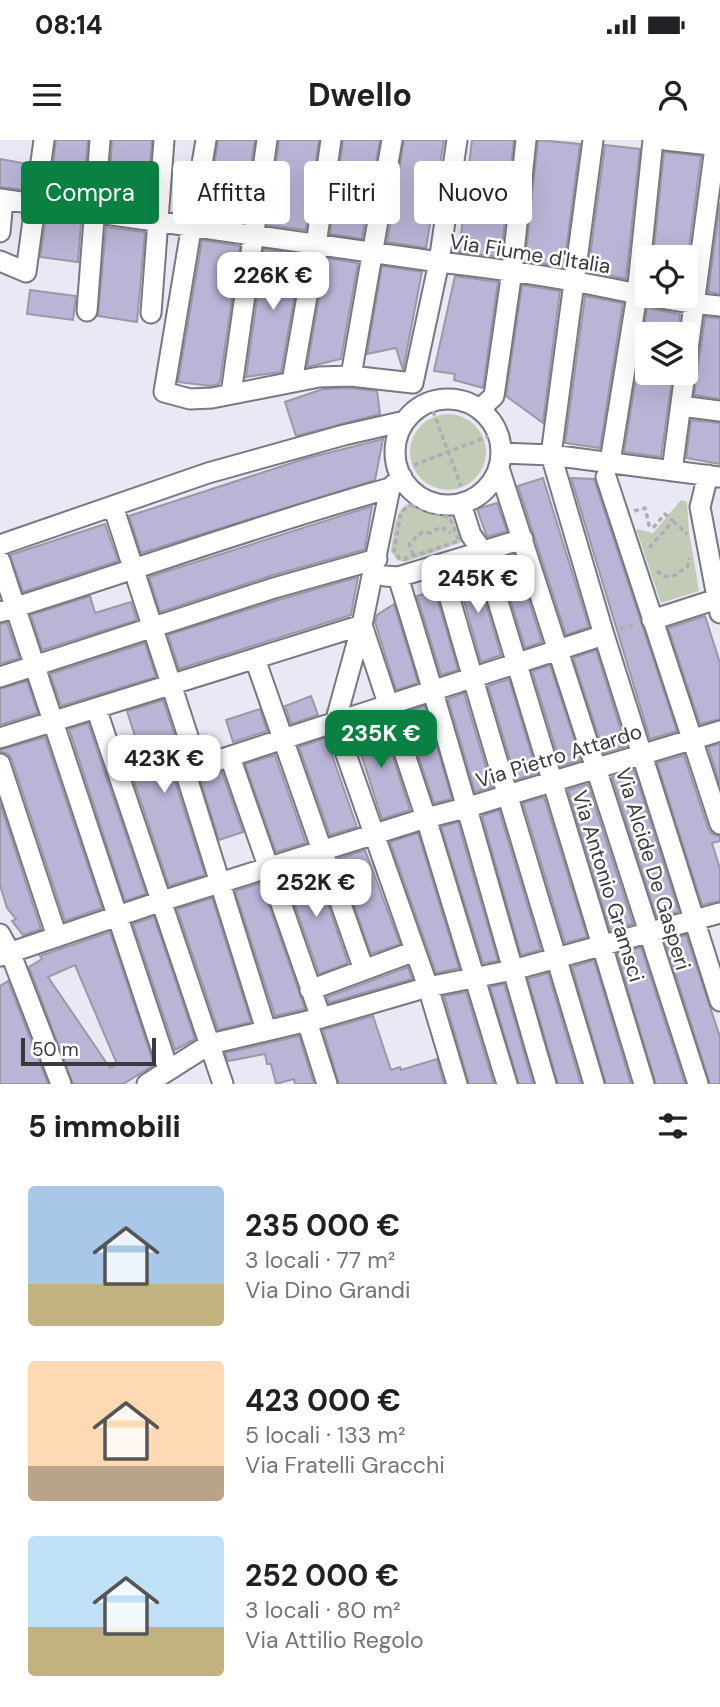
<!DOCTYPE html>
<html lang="it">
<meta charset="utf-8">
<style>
:root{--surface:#fff;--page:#f6f6f6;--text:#202124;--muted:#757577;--accent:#0b8043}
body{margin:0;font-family:"DM Sans",sans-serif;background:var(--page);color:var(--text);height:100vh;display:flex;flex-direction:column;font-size:26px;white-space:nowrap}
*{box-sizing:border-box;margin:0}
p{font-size:23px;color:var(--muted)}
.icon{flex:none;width:38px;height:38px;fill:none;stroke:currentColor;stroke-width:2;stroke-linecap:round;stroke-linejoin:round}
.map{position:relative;height:944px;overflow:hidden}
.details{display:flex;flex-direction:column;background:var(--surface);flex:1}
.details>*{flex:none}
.banner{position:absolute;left:21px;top:21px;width:679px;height:63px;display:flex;gap:14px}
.buttons{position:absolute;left:635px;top:105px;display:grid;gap:14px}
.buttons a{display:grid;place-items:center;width:63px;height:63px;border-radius:7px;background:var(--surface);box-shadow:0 7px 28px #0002;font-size:35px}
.scale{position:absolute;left:21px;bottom:18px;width:135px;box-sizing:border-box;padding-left:7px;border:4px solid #3a393e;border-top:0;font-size:19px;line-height:24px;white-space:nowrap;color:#3a393e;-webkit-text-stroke:5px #fff;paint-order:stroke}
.price{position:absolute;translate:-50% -60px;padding:0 16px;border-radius:14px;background:#fff;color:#222;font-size:23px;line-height:46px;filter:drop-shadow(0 2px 4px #0008)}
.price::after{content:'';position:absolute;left:50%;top:42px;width:21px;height:16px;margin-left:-10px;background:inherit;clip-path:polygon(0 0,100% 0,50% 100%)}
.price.current{background:var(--accent);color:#fff}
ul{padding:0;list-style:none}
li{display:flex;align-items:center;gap:21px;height:175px;padding:0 28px}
li span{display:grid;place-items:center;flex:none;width:196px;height:140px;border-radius:7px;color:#555}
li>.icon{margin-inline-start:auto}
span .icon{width:84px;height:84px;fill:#fffc;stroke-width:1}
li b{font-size:30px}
h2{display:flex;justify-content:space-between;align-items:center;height:84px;padding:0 28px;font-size:30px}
.pill{padding:0 24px;border-radius:7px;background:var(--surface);box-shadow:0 7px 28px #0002;font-size:24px;line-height:63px}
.pill.current{background:var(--accent);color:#fff}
.status{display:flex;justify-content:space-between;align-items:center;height:49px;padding:0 35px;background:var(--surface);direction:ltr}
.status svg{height:19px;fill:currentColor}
header{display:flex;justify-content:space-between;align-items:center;height:91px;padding:0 28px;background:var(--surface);font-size:32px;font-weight:700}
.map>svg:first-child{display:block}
</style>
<div class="status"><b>08:14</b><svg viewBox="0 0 49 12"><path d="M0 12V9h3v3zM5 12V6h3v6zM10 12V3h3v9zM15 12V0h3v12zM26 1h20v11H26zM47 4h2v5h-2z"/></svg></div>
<header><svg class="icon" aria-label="menu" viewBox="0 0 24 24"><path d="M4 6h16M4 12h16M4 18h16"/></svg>Dwello<svg class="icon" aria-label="person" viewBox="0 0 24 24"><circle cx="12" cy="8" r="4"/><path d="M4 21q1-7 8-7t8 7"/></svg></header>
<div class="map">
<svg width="720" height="944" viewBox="0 0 720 944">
<rect width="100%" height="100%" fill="#ebe8f5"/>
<path fill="#c2cbb5" d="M410 312a38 38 0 1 1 76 0a38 38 0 1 1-76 0Z
M681 360 687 362 689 391 699 451 661 463 636 389 653 393Z
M411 363 452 376 462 402 405 422 397 420 391 411C394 395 394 367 411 363Z"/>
<path fill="#bab4d6" stroke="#9a98a4" stroke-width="2" fill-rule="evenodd" d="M56 0H88L83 59 49 54Z
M112 0H152L147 68 108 62Z
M218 0H255L250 31 214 26Z
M279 0H319L306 90 267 85Z
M343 0H380L362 99 330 94Z
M404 0H444L426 108 387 102Z
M472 0H514L501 117 459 112Z
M538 0 580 4 564 127 525 121Z
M605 5 640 9 626 139 588 131Z
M664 12 701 16 686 132V117H653Z
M0 19 28 24 25 50 0 47Z
M208 62 245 68 243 82 206 76Z
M720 63V154L708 152Z
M46 78 81 83 78 122 40 117Z
M106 87 145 92 137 182 98 176Z
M202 100 240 106 220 241 219 244 211 246 178 242Z
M264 109 302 115 281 232 246 237Z
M326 118 358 123 341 219 307 227Z
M382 126 422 132 403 230 396 208 367 214Z
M455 136 498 142 483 248 454 240 455 234 434 231Z
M522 145 560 151 543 283 506 256Z
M30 150 76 156 73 180 27 174Z
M585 156 623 163 600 308 565 303Z
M647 168 680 174 678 194H648V233H673L661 317 624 312Z
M705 177 720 178V259L694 255Z
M351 248 377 251 380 274 296 296 285 262 323 249Z
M691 280 720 283V324L686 318Z
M383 299 375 340 141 413 129 376 304 319Z
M543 338 589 487 566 495 518 346Z
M571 338 594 339 677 591 650 599Z
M497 363 507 391 487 397 477 369Z
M372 366 365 409 363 410 270 436 160 472 149 437Z
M105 384 118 421 23 452 10 415Z
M514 415 542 502 525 508 498 419Z
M475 427 501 515 481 522 456 432Z
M358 437 351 475 179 529 168 495 278 460Z
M435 451 458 530 441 535 417 456Z
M90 456 95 473 131 462 137 480 42 510 31 475Z
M394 464 418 543 396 550 375 482 377 475Z
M705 476 720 523V579L700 584 668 488Z
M7 483 19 518 0 524V484Z
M145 503 156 537 61 566 50 534Z
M596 510 626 606 604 613 573 518Z
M550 525 581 620 561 626 532 531Z
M509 539 537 633 516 640 488 546Z
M27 541 38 573 0 585V549Z
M464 553 492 647 475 652 448 559Z
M311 556 318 575 291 584 285 566Z
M163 560 179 608 166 613 205 735 169 746 133 638 147 634 127 571Z
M425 566 452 659 434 663 404 573Z
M260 569 267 591 233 602 226 580Z
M381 580 410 670 382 679 353 589Z
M88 583 146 754 125 761 69 589Z
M45 597 102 768 65 781 12 620 8 614 0 612V610Z
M326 598 357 687 330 695 299 607Z
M720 604V645L708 607Z
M275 615 306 703 276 712 245 624Z
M684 615 708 688 712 694 720 696V701L712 703 720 729V761L702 765 657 623Z
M634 630 679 772 657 778 612 637Z
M222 632 243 692 219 700 200 639Z
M588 644 633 784 610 790 568 650Z
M544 657 587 797 565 803 523 663Z
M0 663 41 789 23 795 12 781 16 779 7 768 0 745Z
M499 670 541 810 521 815 482 676Z
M458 682 461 693 498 821 483 823 441 687Z
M418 693 459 828 436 833 390 702Z
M365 710 400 804 371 814 338 719Z
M315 726 348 823 319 834 284 735Z
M261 743 305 869 275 876 235 751Z
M212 758 251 882 218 890 177 769Z
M154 777 195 899 175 910 133 784Z
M110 792 154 925 123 944H73L29 827 42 819 40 816ZM75 825 117 924 110 928 48 837Z
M686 795 720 897V944H710L665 801Z
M641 807 685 944H656L617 814Z
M594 820 631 944H606L572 827Z
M408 827 412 839 329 863 327 857Z
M548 833 563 883 581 944H558L528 839Z
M8 841 48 944H0V846Z
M504 844 516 884 533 944H519L490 847Z
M466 852 494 944H469L444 856Z
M373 876 391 930 400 927 401 930 437 919 444 944H339L323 890Z
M299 896 314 944H295L294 939 276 944 271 924H267L265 914 228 921 225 913Z"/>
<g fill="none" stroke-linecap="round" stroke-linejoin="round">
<g stroke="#7a7783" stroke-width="23">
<path id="minor" d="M206 0 164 252 190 259 212 258 319 237 351 236 413 243
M593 0 551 315 604 495 720 861
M665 0 720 6
M0 59 439 122C483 127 528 133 572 141 622 150 670 162 720 166
M0 92 3 60
M0 121 26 132 44 0
M87 171 100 0
M151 173 164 0
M686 225 716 0
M351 236 392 0
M292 242 316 105 331 0
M413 243 439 122 457 0
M231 254 267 0
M395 312a53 53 0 1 1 106 0a53 53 0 1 1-106 0Z
M681 266 720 271
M480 269 494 256 512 131 526 0
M501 313 551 315 720 337
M610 322 637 155 653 0
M499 328 698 944
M672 331 685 233
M708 335 700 367 720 473
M402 337 390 348 362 485 335 583 428 847 457 944
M606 337 720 684
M461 364 471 395 483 412 644 944
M113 366 198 627
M0 405 208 333 344 295 405 281
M0 421 168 929
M440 424C489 598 543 771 594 944
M385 436 398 437 523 399
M398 437C451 604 496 775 546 944
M0 472C130 432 258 385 390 348
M652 480 720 458
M255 519 364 830
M0 537 274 448 377 419
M96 568 223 944
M0 598 362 485 426 678 507 944
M230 617 321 878
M0 624 57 797
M0 794 10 812 61 944
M0 816 162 761 426 678 465 668 720 591
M310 850 415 811
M307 881 327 944
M266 890 185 631 604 495
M147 944 210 904 321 878 428 847 513 830 720 773"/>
</g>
<path stroke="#aeacb6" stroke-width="3.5" stroke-dasharray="5 3.5" stroke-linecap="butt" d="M430 263 461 346
M414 325 497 293
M411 365 450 378 459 401 404 419 399 418 394 411 401 372Z
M634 371 645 368 649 385 653 388 665 374 673 381 648 409
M673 381 687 394
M413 415 409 404 422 392 430 393 441 387 451 393
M657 431 664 436 672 437 687 427 690 418
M620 489 636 484"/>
<use href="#minor" stroke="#fff" stroke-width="19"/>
</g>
<g text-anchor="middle" stroke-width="5" stroke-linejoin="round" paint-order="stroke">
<g font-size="21" fill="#3a393e" stroke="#fff">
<text transform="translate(530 114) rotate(9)" y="7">Via Fiume d'Italia</text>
<text transform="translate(559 616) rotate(-17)" y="7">Via Pietro Attardo</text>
<text transform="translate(653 729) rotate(73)" y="7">Via Alcide De Gasperi</text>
<text transform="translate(608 746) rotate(73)" y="7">Via Antonio Gramsci</text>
</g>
</g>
</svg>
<div class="buttons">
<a><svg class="icon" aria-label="locate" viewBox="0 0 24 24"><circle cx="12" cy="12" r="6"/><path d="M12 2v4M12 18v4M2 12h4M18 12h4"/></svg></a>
<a><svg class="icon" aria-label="layers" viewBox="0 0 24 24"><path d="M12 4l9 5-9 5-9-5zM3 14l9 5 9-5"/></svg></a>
</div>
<div class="scale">50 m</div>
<b class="price" style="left:273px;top:172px">226K €</b>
<b class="price" style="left:478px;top:475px">245K €</b>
<b class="price current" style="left:381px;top:630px">235K €</b>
<b class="price" style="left:164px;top:655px">423K €</b>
<b class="price" style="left:316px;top:779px">252K €</b>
<div class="banner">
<a class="pill current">Compra</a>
<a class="pill">Affitta</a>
<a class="pill">Filtri</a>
<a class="pill">Nuovo</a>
</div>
</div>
<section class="details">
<h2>5 immobili<svg class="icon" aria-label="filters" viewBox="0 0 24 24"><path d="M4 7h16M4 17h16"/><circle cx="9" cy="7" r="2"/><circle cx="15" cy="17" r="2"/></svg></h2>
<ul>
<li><span style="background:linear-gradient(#a9c7e8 70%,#c2b280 0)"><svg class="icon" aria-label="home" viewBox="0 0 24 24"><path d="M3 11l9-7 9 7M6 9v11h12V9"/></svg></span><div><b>235 000 €</b><p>3 locali · 77 m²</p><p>Via Dino Grandi</p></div></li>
<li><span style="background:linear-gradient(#ffd9b3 75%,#b9a48a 0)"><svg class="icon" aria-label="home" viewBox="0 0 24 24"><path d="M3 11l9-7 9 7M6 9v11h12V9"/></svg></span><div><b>423 000 €</b><p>5 locali · 133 m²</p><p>Via Fratelli Gracchi</p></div></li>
<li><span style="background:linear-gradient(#bfe0f5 65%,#c2b280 0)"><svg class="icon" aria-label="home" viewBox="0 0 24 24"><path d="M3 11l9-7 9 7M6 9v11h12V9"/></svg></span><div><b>252 000 €</b><p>3 locali · 80 m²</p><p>Via Attilio Regolo</p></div></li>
</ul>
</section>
